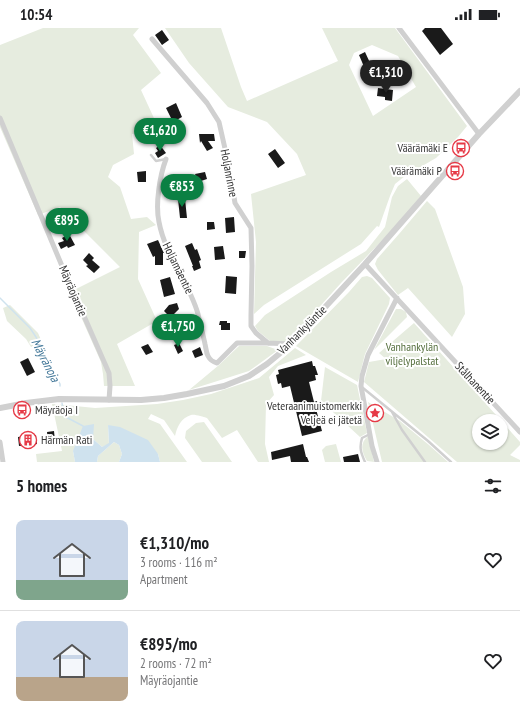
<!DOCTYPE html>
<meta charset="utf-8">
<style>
:root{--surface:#fff;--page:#f2f2f2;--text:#202124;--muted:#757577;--line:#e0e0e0;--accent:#0b8043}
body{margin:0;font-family:"PT Sans Narrow",sans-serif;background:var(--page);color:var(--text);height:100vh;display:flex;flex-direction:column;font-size:15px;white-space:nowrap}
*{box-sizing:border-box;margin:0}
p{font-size:13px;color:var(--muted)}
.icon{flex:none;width:22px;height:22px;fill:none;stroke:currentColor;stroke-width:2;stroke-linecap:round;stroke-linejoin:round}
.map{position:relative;height:434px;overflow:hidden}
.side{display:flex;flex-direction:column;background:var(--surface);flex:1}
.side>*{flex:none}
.controls{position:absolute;left:472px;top:386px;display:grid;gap:8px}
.controls a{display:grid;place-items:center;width:36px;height:36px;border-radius:50%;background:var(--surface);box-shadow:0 1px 3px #0004;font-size:20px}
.price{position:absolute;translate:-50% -34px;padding:0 9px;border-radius:14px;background:var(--accent);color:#fff;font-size:13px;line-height:26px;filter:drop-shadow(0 1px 2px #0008)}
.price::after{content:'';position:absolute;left:50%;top:24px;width:12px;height:9px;margin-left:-6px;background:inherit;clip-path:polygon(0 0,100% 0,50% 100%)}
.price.active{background:#222;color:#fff}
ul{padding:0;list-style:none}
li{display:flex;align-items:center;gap:12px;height:100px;padding:0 16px}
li+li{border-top:1px solid var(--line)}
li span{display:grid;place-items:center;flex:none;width:112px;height:80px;border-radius:8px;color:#555}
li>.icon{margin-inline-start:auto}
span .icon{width:48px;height:48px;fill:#fffc;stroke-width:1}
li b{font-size:17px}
h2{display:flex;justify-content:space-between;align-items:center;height:48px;padding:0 16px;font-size:17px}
.status{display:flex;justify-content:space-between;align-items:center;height:28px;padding:0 20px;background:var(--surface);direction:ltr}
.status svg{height:11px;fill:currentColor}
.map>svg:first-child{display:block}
</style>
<div class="status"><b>10:54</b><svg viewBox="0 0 49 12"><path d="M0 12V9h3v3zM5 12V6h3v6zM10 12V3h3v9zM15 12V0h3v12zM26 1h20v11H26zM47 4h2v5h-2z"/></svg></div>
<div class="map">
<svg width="520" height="434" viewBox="0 0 520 434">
<rect width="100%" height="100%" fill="#fff"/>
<path fill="#e6ecdf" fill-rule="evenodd" d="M43 0H139L133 7 161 45 141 62 159 101 132 106 134 126 113 137 108 149 120 159 131 191 147 189 156 197 139 204 138 251 157 293 117 316 135 358H104L103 346 101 334 70 264 120 239 60 179 38 187 0 99V17Z
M165 0H221L241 59 247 73 338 33 322 0H395L467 98 458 109 436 130 405 148 395 156 390 168 379 199 377 198 361 216 264 277 254 286 256 214 251 166 306 147 297 126 267 94 228 79 189 35ZM372 17 398 28 416 59 373 88 349 37 354 25Z
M407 151 421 168 397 197 341 255 287 315 270 313 258 303 255 298 265 287 331 244 366 223 385 199 392 169 398 158Z
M427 173 435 181 463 259 465 286 452 309 408 260 398 267 378 242 375 236 377 231 399 206Z
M367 248 372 250 390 270 389 276 365 326 358 354 296 318 349 264 362 249Z
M10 277 38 305 42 314 31 319 26 311 7 293 3 280Z
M396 281H401L406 284 407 289 374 322Z
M414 295 520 414V417L510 427 520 432V434H457L364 354 369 334 386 331 379 325ZM479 393H501V415H479Z
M239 318H267L278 322 249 343 189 362 219 337Z
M295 320 306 327 278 338 269 349 274 367 266 376 265 416 269 434H258L237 402 222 410 207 390C203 389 195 386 191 387 181 390 177 399 175 408L164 392 151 386 148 391 160 396 187 434H160L158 426 108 397 109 416 102 419 93 411 73 423 75 434H37L36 426 62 423 52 376H55L95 380 157 376 183 372 211 366 259 350Z
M325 339 357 357 367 405 360 409 321 373Z
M368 374 400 393 429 417 448 434H382Z
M204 394 232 434H202L185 410 186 403 196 395Z
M368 408 374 434 367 433C362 424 359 416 368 408Z
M114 414 119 417 122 426 119 434H97L98 428Z
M336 416 341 434H325L322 422 326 418Z"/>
<path fill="#cfe2ee" d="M94 396 93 411 102 419 109 415 108 397 120 399 148 412 158 426 160 434H119L122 426 119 417 114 414 98 428 97 434H75L73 423 83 398Z"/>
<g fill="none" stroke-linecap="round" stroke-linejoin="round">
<path stroke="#cfe2ee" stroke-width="1.5" d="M0 270 30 300 36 309 60 356V358
M62 375 64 388 83 398"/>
</g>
<path fill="#1a1a1a" d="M425 0H441L453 16 440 27 422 3Z
M162 2 169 12 162 17 155 7Z
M365 24 371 37 369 38 377 52 371 55 359 27Z
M378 60 393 62 392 73 385 72V69L377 68Z
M176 75 182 89 173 94 166 80Z
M199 106H214L215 113H208L213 120 207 123 201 113 200 115Z
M160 117 166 125 158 130 155 125 158 123 156 120Z
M275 121 285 135 278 140 268 126Z
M146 143V154H138L137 144Z
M205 144 207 151 198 154 195 146Z
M178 171H185L187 190H180Z
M54 189 58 198 51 201 47 192Z
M234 189 235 204 226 205 225 190Z
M207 194H214L215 201 207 202Z
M69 206 75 217 68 220 67 218 61 221 58 215 64 213 62 210Z
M158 212 164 225H163V237H155V228L153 229 147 216Z
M192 215 195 222 197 221 201 232 199 233 201 240 194 243 192 238H193L185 218Z
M223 218 225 231 215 232 214 219Z
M239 223H246L245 230H239Z
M89 225 94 230 92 232 100 239 94 245 86 238 88 237 83 232Z
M226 248 237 249 236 266 225 265Z
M170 249 175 266 164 269 160 252Z
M177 275 179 281 174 286 179 299 174 300 170 289 164 283 169 277Z
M220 293H227V295H230V302H221V297H219Z
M179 315 183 323 178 326 174 317Z
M148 316 153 324 146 327 141 319Z
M200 319 203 327 195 330 192 323Z
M28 330 35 344 27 348 20 334Z
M312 333 313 338H315L318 347H315L316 352 309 354 314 374 317 373 318 381H316L322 403 302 408 290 358 282 360 281 355 278 356 276 347 279 346 278 342Z
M54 403 55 413H48L47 404Z
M25 405H30V408L36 407 37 416 19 418 18 409 25 408Z
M303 416 306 429H307L309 434H291L290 428 272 432 271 424Z
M358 426 360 434H344L343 429Z"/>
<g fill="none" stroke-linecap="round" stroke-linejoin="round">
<path stroke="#d0d0d0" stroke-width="2.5" d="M151 127 156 133 166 131
M363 360 428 413 451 434
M392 384 402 402 425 434
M365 434C361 425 359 420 362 410L370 406"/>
<path stroke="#d0d0d0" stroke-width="5" d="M399 0 479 106
M152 11 207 75 219 94 228 134 235 175 251 200 252 238 251 287V298L256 305 268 315
M0 90 62 238 109 345 110 358 109 372
M166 131C160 147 155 176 159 194 165 227 189 254 198 286 200 296 203 306 205 316 206 320 206 324 208 328 210 332 213 334 217 335L237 315H268L291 316
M365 236 520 404
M0 414 3 434
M377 434 372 418 361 358 362 348 368 327 397 270"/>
<path stroke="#d0d0d0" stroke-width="6" d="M0 380 26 375 59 371 141 372 164 370 187 366 224 358 249 348 267 336 291 316 365 236 479 106 520 63"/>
</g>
<defs>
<g id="bus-ring" transform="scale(0.9)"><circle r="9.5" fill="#fff" stroke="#e63946" stroke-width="1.5"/><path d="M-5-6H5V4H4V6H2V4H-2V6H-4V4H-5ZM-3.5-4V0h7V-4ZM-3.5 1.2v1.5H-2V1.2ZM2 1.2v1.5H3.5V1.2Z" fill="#e63946"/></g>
<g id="sight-ring" transform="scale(0.9)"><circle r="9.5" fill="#fff" stroke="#e63946" stroke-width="1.5"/><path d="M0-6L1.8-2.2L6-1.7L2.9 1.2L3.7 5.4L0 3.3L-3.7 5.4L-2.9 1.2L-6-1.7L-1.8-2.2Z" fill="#e63946"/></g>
<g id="building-ring" transform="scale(0.9)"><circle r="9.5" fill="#fff" stroke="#e63946" stroke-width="1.5"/><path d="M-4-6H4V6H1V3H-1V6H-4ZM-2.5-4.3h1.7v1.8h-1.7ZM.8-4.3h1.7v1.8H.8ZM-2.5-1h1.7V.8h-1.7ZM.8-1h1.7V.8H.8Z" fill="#e63946"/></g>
</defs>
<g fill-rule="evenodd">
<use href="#bus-ring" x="461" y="120"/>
<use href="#bus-ring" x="455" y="143"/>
<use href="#bus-ring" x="22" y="382"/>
<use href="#sight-ring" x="375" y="385"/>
<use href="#building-ring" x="28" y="412"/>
</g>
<g text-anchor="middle" stroke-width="4" stroke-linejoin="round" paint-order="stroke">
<g font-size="12" fill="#333" stroke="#fff" text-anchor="end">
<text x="448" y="124">Väärämäki E</text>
<text x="442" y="147">Väärämäki P</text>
<text x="362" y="382">Veteraanimuistomerkki<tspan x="362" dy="14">Veljeä ei jätetä</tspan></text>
<text x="35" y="386" text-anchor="start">Mäyräoja I</text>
<text x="41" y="416" text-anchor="start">Härmän Rati</text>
</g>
<g font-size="12" fill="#333" stroke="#fff">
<text transform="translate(229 145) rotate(79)" y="4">Holjanrinne</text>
<text transform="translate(178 240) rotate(64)" y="4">Holjamäentie</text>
<text transform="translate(73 263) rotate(67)" y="4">Mäyräojantie</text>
<text transform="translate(302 302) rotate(-45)" y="4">Vanhankyläntie</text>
<text transform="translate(475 355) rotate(47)" y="4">Stålhanentie</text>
</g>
<g font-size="12" fill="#56703f" stroke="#fff">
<text x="412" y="323">Vanhankylän<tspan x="412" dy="14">viljelypalstat</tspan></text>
</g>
<g font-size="13" font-style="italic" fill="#3f7597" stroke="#fff">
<text transform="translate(46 332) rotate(63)" y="5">Mäyränoja</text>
</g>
</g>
</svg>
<div class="controls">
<a><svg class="icon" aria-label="layers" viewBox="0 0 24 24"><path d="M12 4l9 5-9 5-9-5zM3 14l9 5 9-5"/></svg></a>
</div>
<b class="price active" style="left:386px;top:66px">€1,310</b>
<b class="price" style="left:160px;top:124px">€1,620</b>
<b class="price" style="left:182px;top:180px">€853</b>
<b class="price" style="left:67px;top:214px">€895</b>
<b class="price" style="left:178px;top:320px">€1,750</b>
</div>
<section class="side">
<h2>5 homes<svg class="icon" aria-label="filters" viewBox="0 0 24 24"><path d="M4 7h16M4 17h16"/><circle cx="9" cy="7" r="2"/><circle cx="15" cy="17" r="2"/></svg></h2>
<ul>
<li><span style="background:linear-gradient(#c9d6e8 75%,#7fa58c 0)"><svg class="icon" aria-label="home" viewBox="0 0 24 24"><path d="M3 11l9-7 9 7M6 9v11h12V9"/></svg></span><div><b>€1,310/mo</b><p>3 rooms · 116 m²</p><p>Apartment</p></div><svg class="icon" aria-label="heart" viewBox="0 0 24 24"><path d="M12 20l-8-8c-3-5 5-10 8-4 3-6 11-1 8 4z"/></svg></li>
<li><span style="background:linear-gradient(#c9d6e8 70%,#b9a48a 0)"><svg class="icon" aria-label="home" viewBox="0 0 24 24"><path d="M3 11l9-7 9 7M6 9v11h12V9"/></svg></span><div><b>€895/mo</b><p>2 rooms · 72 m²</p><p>Mäyräojantie</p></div><svg class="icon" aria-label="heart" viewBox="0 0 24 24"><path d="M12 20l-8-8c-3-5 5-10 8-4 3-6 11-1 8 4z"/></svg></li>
</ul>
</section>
